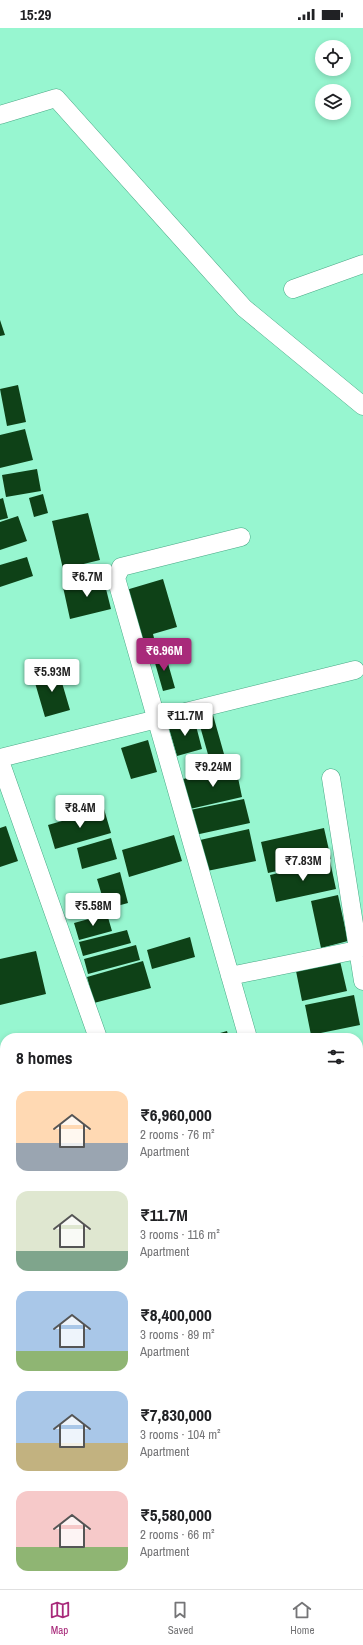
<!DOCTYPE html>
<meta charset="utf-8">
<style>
:root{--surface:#fff;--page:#f6f6f6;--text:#202124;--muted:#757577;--line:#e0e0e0;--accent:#a82a7a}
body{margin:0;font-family:"Archivo Narrow",sans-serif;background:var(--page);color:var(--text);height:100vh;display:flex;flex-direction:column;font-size:15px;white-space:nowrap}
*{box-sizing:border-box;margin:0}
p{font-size:13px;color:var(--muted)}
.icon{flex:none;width:22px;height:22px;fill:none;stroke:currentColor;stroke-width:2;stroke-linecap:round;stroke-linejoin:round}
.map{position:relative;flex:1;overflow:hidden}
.drawer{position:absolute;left:0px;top:1005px;width:363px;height:556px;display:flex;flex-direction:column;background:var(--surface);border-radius:16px 16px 0 0;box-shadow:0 2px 6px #0003}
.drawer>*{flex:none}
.controls{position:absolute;left:315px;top:12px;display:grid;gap:8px}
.controls a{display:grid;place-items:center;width:36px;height:36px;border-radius:50%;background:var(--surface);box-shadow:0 2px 6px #0003;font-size:20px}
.price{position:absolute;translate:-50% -34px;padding:0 9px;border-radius:4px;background:#fff;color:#222;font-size:13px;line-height:26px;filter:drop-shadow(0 1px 2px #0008)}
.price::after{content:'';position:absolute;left:50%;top:24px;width:12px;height:9px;margin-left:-6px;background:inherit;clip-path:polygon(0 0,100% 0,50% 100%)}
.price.on{background:var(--accent);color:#fff}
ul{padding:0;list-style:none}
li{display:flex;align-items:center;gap:12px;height:100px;padding:0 16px}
li span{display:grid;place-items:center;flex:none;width:112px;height:80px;border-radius:12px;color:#555}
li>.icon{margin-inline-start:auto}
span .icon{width:48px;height:48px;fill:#fffc;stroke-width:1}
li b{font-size:17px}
h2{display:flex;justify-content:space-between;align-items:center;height:48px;padding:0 16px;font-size:17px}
.status{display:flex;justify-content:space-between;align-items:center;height:28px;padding:0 20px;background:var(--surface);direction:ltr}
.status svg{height:11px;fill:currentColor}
.tab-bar{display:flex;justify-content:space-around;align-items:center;height:56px;border-top:1px solid var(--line);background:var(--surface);font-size:11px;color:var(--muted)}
.tab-bar a{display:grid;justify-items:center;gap:2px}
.tab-bar .on{color:var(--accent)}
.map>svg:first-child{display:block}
</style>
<div class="status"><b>15:29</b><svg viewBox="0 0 49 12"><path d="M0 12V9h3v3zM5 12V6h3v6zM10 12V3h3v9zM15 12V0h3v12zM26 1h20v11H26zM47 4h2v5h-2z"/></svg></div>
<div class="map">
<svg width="363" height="1561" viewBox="0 0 363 1561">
<rect width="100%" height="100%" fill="#97f6d0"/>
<path fill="#0e4117" d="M0 292 5 307 0 308Z
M18 357 26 394 7 398 0 361Z
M25 401 33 432 0 440V407Z
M37 441 41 463 6 469 2 447Z
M43 466 48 485 34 489 29 470Z
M3 470 8 490 0 492V471Z
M88 485 100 532 63 541 52 493Z
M18 488 27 513 0 522V494Z
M27 529 33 548 0 559V537Z
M103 549 111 581 70 591 63 559Z
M163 551 177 599 153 606 155 614 143 618 126 562Z
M165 625 175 660 163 663 153 628Z
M58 641 70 682 45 689 33 648Z
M213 687 224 726 209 730 198 691Z
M194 690 202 721 177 728 168 697Z
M148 712 157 744 131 751 121 720Z
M236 740 242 769 190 781 183 751Z
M244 771 250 795 195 807 190 782Z
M104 781 111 805 55 821 48 797Z
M6 798 18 833 0 839V800Z
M324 800 331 831 268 845 261 814Z
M249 801 256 833 207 843 200 812Z
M174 807 182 833 129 849 122 822Z
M111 810 117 831 82 841 77 820Z
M330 833 336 861 276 874 270 847Z
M120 844 128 875 106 881 97 851Z
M338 867 348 913 321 920 311 873Z
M107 886 112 903 79 912 74 895Z
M127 902 131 915 83 928 79 914Z
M190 909 195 929 152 941 147 922Z
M136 917 140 932 88 946 84 931Z
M36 923 46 966 0 977V931Z
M143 933 151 960 94 975 87 949Z
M340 933 347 963 302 973 296 943Z
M354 967 360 997 311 1007 305 977Z
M227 1003 229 1010H203Z
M0 1077 5 1090V1119L0 1120Z
M360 1194 363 1206V1220L358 1221V1195Z"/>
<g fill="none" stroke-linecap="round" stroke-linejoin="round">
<g stroke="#48a885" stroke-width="19">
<path id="minor" d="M0 87 56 70 244 280 363 378
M293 261 363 236
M241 509 121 539 116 550 248 1010
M0 730 355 642
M0 733 98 1010
M331 750 363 953
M230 948 357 922
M358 1148 363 1147
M0 1250 5 1249
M358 1433 363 1454
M0 1556 2 1561"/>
</g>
<use href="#minor" stroke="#fff" stroke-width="18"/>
</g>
</svg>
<div class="controls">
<a><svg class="icon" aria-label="locate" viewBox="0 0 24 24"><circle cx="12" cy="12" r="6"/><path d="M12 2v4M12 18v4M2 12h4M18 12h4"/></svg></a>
<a><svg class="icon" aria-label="layers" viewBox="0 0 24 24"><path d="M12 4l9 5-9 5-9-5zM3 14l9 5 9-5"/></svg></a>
</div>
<b class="price" style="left:87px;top:570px">₹6.7M</b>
<b class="price on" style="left:164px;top:644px">₹6.96M</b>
<b class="price" style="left:52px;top:665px">₹5.93M</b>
<b class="price" style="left:185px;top:709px">₹11.7M</b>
<b class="price" style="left:213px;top:760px">₹9.24M</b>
<b class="price" style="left:80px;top:801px">₹8.4M</b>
<b class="price" style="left:303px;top:854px">₹7.83M</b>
<b class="price" style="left:93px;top:899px">₹5.58M</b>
<section class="drawer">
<h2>8 homes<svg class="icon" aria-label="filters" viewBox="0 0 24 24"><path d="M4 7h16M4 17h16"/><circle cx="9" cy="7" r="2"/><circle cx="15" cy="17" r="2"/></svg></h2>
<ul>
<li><span style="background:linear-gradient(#ffd9b3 65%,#9aa5b1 0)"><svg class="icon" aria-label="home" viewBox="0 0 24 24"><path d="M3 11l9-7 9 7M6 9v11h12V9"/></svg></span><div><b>₹6,960,000</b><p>2 rooms · 76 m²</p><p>Apartment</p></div></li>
<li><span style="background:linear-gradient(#dfe7d0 75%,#7fa58c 0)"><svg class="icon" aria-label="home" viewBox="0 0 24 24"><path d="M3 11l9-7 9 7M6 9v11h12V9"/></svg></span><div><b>₹11.7M</b><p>3 rooms · 116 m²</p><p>Apartment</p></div></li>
<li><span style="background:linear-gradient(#a9c7e8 75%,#8fb573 0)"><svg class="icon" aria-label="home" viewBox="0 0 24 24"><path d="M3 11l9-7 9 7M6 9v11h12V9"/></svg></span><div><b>₹8,400,000</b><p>3 rooms · 89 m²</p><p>Apartment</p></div></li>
<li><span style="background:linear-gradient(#a9c7e8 65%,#c2b280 0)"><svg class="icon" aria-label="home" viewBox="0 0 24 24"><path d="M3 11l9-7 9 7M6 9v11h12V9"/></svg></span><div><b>₹7,830,000</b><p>3 rooms · 104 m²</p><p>Apartment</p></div></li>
<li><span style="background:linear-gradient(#f6c9c9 70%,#8fb573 0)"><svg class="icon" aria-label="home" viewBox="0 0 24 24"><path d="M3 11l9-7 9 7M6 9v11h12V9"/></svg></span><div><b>₹5,580,000</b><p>2 rooms · 66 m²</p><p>Apartment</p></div></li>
</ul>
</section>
</div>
<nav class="tab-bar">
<a class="on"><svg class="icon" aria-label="map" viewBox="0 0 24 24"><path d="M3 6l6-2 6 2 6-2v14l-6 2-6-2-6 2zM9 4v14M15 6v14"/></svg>Map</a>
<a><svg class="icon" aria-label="saved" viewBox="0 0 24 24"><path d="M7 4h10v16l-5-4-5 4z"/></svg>Saved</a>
<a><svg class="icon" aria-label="home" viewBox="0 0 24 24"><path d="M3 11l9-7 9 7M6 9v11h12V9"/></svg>Home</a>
</nav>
